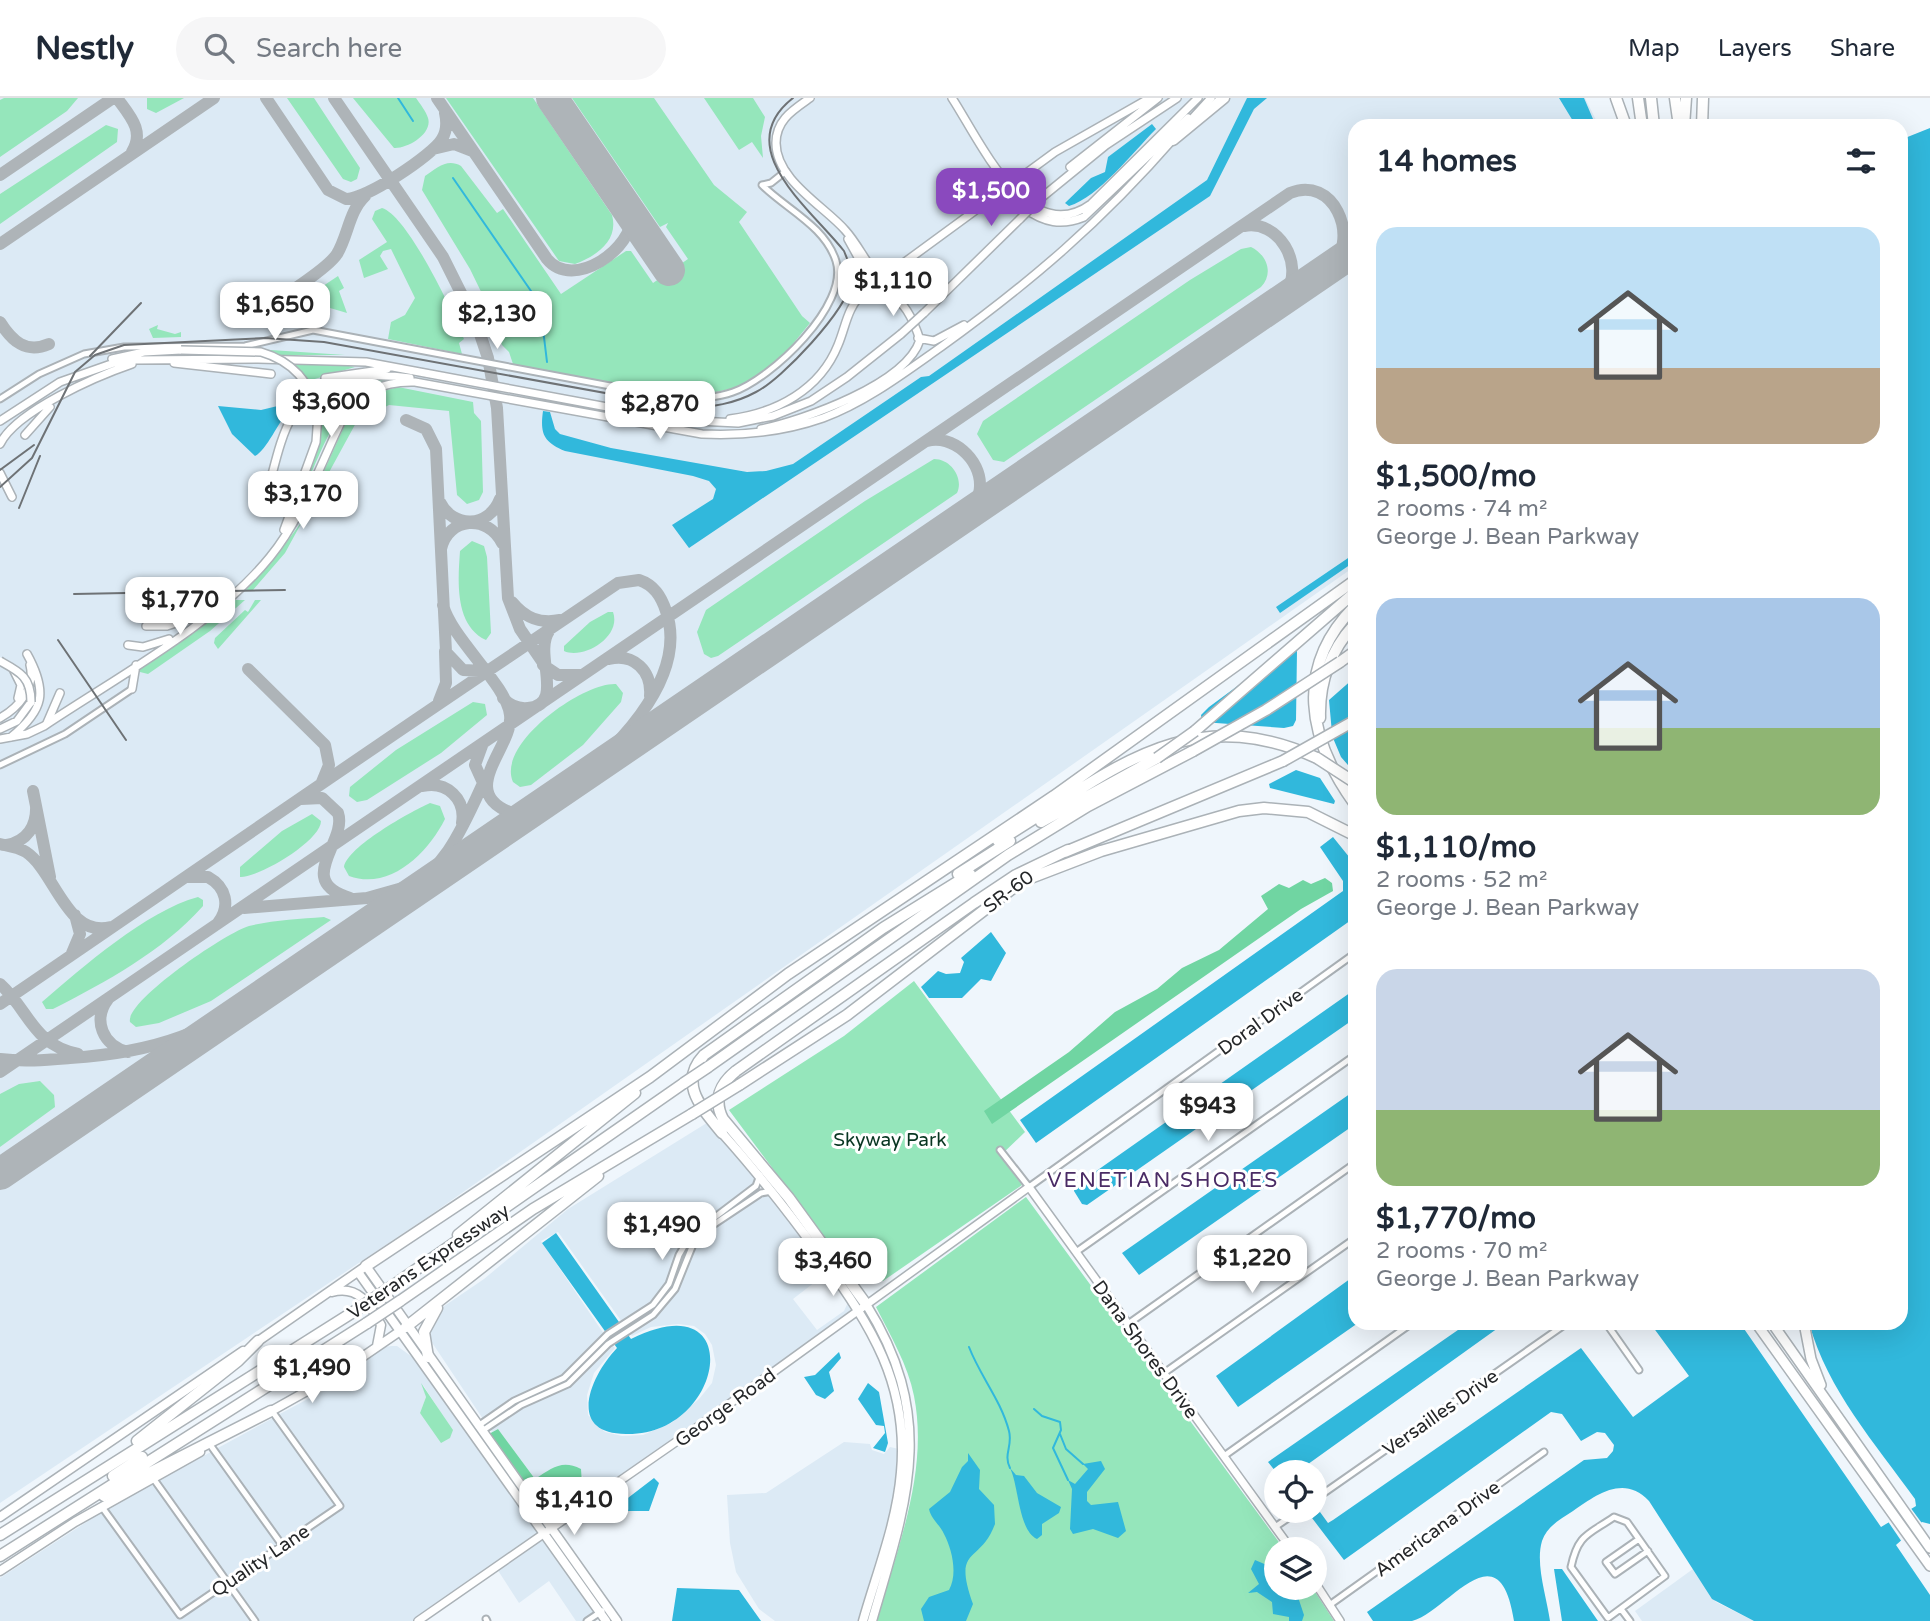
<!DOCTYPE html>
<meta charset="utf-8">
<style>
:root{--surface:#fff;--page:#f6f6f7;--text:#1f2937;--muted:#747a83;--line:#e0e1e3;--accent:#8a49be}
body{margin:0;font-family:"Varela Round",sans-serif;background:var(--page);color:var(--text);height:100vh;display:flex;flex-direction:column;font-size:26px;white-space:nowrap}
*{box-sizing:border-box;margin:0}
p{font-size:23px;color:var(--muted)}
.icon{flex:none;width:38px;height:38px;fill:none;stroke:currentColor;stroke-width:2;stroke-linecap:round;stroke-linejoin:round}
.map{position:relative;flex:1;overflow:hidden}
.details{position:absolute;left:1348px;top:21px;width:560px;height:1211px;display:flex;flex-direction:column;background:var(--surface);border-radius:21px;box-shadow:0 7px 28px #0002}
.details>*{flex:none}
.fabs{position:absolute;left:1264px;top:1362px;display:grid;gap:14px}
.fabs a{display:grid;place-items:center;width:63px;height:63px;border-radius:50%;background:var(--surface);box-shadow:0 7px 28px #0002;font-size:35px}
.price{position:absolute;translate:-50% -60px;padding:0 16px;border-radius:14px;background:#fff;color:#222;font-size:23px;line-height:46px;filter:drop-shadow(0 2px 4px #0008)}
.price::after{content:'';position:absolute;left:50%;top:42px;width:21px;height:16px;margin-left:-10px;background:inherit;clip-path:polygon(0 0,100% 0,50% 100%)}
.price.current{background:var(--accent);color:#fff}
ul{padding:0;list-style:none}
li{display:grid;align-content:center;gap:14px;height:371px;padding:0 28px}
li span{display:grid;place-items:center;height:217px;border-radius:21px;color:#555}
li>.icon{margin-inline-start:auto}
span .icon{width:126px;height:126px;fill:#fffc;stroke-width:1}
li b{font-size:30px}
h2{display:flex;justify-content:space-between;align-items:center;height:84px;padding:0 28px;font-size:30px}
header{display:flex;align-items:center;gap:42px;box-sizing:border-box;height:98px;padding:0 35px;background:var(--surface);border-bottom:2px solid var(--line)}
header strong{font-size:33px}
nav{display:flex;gap:38px;margin-inline-start:auto;font-size:24px}
.search{width:490px;height:63px;background:var(--page);display:flex;align-items:center;gap:18px;box-sizing:border-box;padding:0 24px;border-radius:38px;color:var(--muted);font-size:26px}
.map>svg:first-child{display:block}
</style>
<header>
<strong>Nestly</strong>
<div class="search"><svg class="icon" aria-label="search" viewBox="0 0 24 24"><circle cx="10" cy="10" r="6"/><path d="M15 15l6 6"/></svg>Search here</div>
<nav><a>Map</a><a>Layers</a><a>Share</a></nav>
</header>
<div class="map">
<svg width="1930" height="1523" viewBox="0 0 1930 1523">
<rect width="100%" height="100%" fill="#eff6fc"/>
<path fill="#dceaf5" fill-rule="evenodd" d="M0 0H1585L1599 28H1354V469L429 1118 0 1405Z
M710 1023 757 1080 755 1086 688 1137 659 1198 647 1209 622 1224 558 1134 541 1143 604 1236 563 1278 517 1298 483 1321 429 1240 437 1213 484 1181 568 1111Z
M772 1096 828 1174 793 1201 817 1232 844 1213 849 1202 855 1211 624 1377 618 1378 589 1397 582 1387 583 1378 535 1381 498 1331 492 1334 490 1331 517 1312 570 1288 611 1246 615 1250 594 1275 587 1297 588 1317 605 1334 622 1338 643 1337 671 1325 699 1301 712 1285 716 1267 712 1247 705 1236 694 1228 678 1226 651 1229 632 1238 629 1234 654 1219 668 1206 677 1192 692 1151 702 1140 762 1097Z
M392 1248H397L415 1261 540 1436 413 1523H259L232 1486 344 1408 278 1317 330 1289 383 1249ZM423 1287 449 1327 450 1340 444 1341 420 1315 426 1299Z
M273 1320 337 1407 282 1444 216 1351Z
M844 1344 870 1346 872 1352 884 1356 890 1349 899 1351 896 1393 860 1523H775L759 1511 736 1474 730 1445 727 1397 766 1395Z
M211 1354 278 1447 229 1482 158 1382Z
M154 1385 224 1484 180 1513 107 1411Z
M102 1414 179 1520 227 1488 252 1523H0V1480Z
M543 1440 596 1514 583 1523H576L549 1483 519 1505 497 1471Z
M1693 1471 1716 1504 1754 1523H1642L1635 1513Z"/>
<path fill="#95e6bb" d="M4 0H78L67 13 0 59V2Z
M147 0H184L156 15 147 11Z
M287 0H314L360 70 357 81 351 84 343 81Z
M353 0H416C420 6 426 13 428 20 433 36 407 51 394 50Z
M446 0H533L612 117C619 142 597 158 575 166L559 163Z
M572 0H654L714 87 747 114 739 124 802 218 810 225 779 263 754 281 735 290 706 296 675 297 513 266 509 254 502 247 487 206 470 171 422 92 425 78C437 70 447 60 461 68L497 115 503 111 561 196 626 153H631L653 185 688 161 666 129 668 125 660 129Z
M704 0H753L765 19 761 38 763 60 752 44 739 52Z
M106 27 118 31 117 44 0 126V96Z
M382 110C408 118 453 214 464 241L459 245 462 256 388 241 391 224 405 217 415 200 391 151 383 153 380 158 388 171 364 180 359 162 387 144 372 121 375 113Z
M1251 149C1267 157 1274 175 1261 189L1004 364 993 362 977 336 983 323 1190 182 1241 151Z
M338 178 344 190 339 193 347 215 330 210 317 192Z
M158 227 157 231 175 236 181 234V239L153 240 149 231Z
M256 251 345 257H277Z
M330 265 355 269 308 283 291 266Z
M368 280 394 281C334 292 321 362 296 408L317 347 315 298 351 283Z
M398 289 473 304 474 315 481 323 483 394 479 402 467 406 457 397 449 313 389 307 357 323 285 455 253 492 245 493 274 461 300 426 352 311 370 297Z
M934 361C951 361 964 380 957 395L718 558 711 560 704 556 697 534 706 512 865 403Z
M472 443 484 448 487 459 491 535 486 542C454 527 458 482 460 453Z
M234 502H245L210 533 148 576 140 574 139 571Z
M255 502H261L218 551 214 545 215 540 245 512 248 514Z
M608 514H613C622 539 583 562 564 553V548L590 524Z
M616 586 623 595 621 604 583 647 531 687 520 689 513 684C496 646 583 584 616 586Z
M473 604 485 606 487 617 441 655 367 702 357 704 349 698 350 689 396 652Z
M430 705 440 708 445 721C428 755 390 793 349 778L344 769C347 749 410 714 430 705Z
M312 716 321 723C321 743 258 780 240 779V769L282 733Z
M198 799 203 802V808C163 853 106 884 53 911H46L42 904C83 869 146 813 198 799Z
M324 819 331 822 211 903 159 925 136 929 130 924C125 903 227 834 249 828 273 822 299 821 324 819Z
M914 883 1025 1034 1000 1058 1022 1087 883 1183 849 1173 729 1012 844 938Z
M40 983 54 997 55 1009 0 1049V996L19 986Z
M1026 1099 1284 1451H1276V1489H1312L1334 1523H877C897 1450 929 1374 914 1298 908 1267 890 1237 876 1209Z
M421 1285 453 1332 450 1340 441 1345 420 1315 426 1299Z"/>
<path fill="#70d5a2" d="M1325 780 1332 785 1333 793 1301 811 992 1026 984 1013 1069 954 1115 914 1157 891 1182 870 1219 852 1268 811 1261 798 1279 786 1289 790 1303 782 1311 786Z
M498 1331 535 1381C552 1370 562 1361 581 1371L582 1387 589 1397 550 1424 487 1337Z"/>
<path fill="#31b8dc" d="M1247 0H1267L1254 11 1210 98 689 450 672 427 713 401 716 391 709 383 693 378 565 353C543 344 540 335 543 313L550 314 555 331 560 336 611 350 747 374 766 373 793 366 921 279 929 278 1207 82Z
M1559 0H1584L1596 28H1576Z
M1152 26 1156 31C1133 54 1099 99 1069 108L1065 105 1091 80 1105 74 1108 59Z
M1930 30V1426L1922 1424 1896 1447 1930 1497V1523H1754L1712 1501 1649 1403C1624 1376 1596 1397 1573 1413 1561 1421 1547 1428 1542 1443 1535 1466 1547 1500 1550 1523H1514C1499 1427 1448 1514 1412 1523 1401 1523 1385 1523 1373 1523L1367 1514 1584 1362 1607 1360 1613 1353 1614 1347 1605 1335 1597 1334 1581 1343 1562 1316 1551 1314 1344 1462 1312 1420 1320 1414 1328 1425 1333 1422 1581 1250 1633 1319 1689 1278 1650 1225H1740L1881 1429 1916 1408 1915 1401C1875 1345 1828 1293 1809 1225H1900V42Z
M286 306 290 311C278 324 267 352 255 358L232 336 218 308 261 312Z
M1354 456V464L1280 515 1276 509Z
M1297 553 1296 622 1293 628 1284 630 1202 624 1201 617 1209 609 1282 555Z
M1354 580V621L1332 635 1329 602Z
M1354 626V674L1341 659 1333 640Z
M1296 672 1320 680 1335 703 1334 706 1270 690 1269 686Z
M1333 739 1354 765V820L1036 1045 1020 1022 1343 793V783L1320 749Z
M991 834 1006 855 991 883 981 881 962 900H929L921 889 938 873 946 876 960 875 964 864 961 860Z
M1354 892V921L1087 1107 1082 1106 1074 1093 1075 1088Z
M1354 993V1027L1139 1177 1122 1155Z
M556 1135 631 1241C748 1182 726 1338 626 1336 565 1336 591 1277 617 1250L542 1145Z
M1354 1178V1225H1358L1238 1309 1216 1278Z
M1468 1225H1505L1297 1374H1276L1268 1364Z
M839 1254 841 1260 829 1274 834 1293 825 1301 816 1297 804 1279 815 1277Z
M868 1285 879 1294 888 1345 885 1354 873 1350 885 1335 884 1328 876 1327 858 1301Z
M968 1355 980 1372 979 1391 994 1407 995 1426C980 1467 952 1447 973 1506L966 1523H924L921 1511 929 1499 949 1492C958 1476 952 1451 944 1436 940 1427 931 1421 929 1411L950 1394 962 1369 968 1363Z
M1101 1363 1105 1371 1087 1394V1403L1091 1407 1118 1404 1126 1433 1118 1440 1093 1431 1073 1436 1070 1431 1072 1391 1068 1382 1075 1386 1088 1371 1083 1366Z
M1010 1370 1016 1377 1024 1378 1037 1395 1061 1409 1059 1415 1042 1426V1437L1037 1441C1018 1432 1019 1388 1010 1370Z
M654 1380 659 1385 649 1413H627L624 1403Z
M1255 1462 1276 1471V1489H1290L1297 1496 1304 1517 1302 1523H1289V1519L1273 1516 1272 1504 1257 1494 1248 1495 1259 1486 1251 1471Z
M1554 1471H1562L1598 1523H1562Z
M677 1490 739 1492 761 1523H672Z"/>
<path fill="#eff6fc" d="M1910 1409 1924 1428 1902 1444 1887 1422Z"/>
<g fill="none" stroke-linecap="round" stroke-linejoin="round">
<path stroke="#31b8dc" stroke-width="2" d="M398 0 413 23
M453 80 540 206 547 264
M969 1249C980 1278 1001 1302 1009 1333 1013 1348 1003 1356 1010 1370
M1034 1311 1042 1318 1060 1324 1061 1332 1053 1350 1068 1382
M1060 1336 1066 1351 1083 1366"/>
<path stroke="#aeb4b8" stroke-width="12" d="M117 0C130 18 145 33 132 54
M266 0 328 92 346 101C365 102 433 57 442 41 447 33 447 24 445 15
M334 0 443 159 477 227 488 260 497 310 508 500 520 531 546 569
M437 0 547 161C573 193 634 151 632 116
M433 51 454 46 472 53
M0 77 113 0
M0 146 214 0
M242 208C248 213 254 213 262 210 278 203 328 170 337 156 348 138 349 113 365 98
M0 224C12 243 26 256 49 246
M1238 232C1254 221 1275 211 1286 195 1305 166 1278 121 1244 128
M406 322 426 331 436 351 446 554 463 572 484 573
M927 343C952 336 981 361 980 388 980 400 972 410 965 419
M440 404C453 431 489 430 500 401
M441 451C448 419 488 416 502 445
M512 504C525 520 540 526 560 522
M609 561C634 555 652 573 650 598
M543 567 558 577H581
M248 571 325 647 329 667 322 684
M503 600C510 608 518 611 528 610 566 607 533 556 549 533
M439 603 446 585 445 553
M483 645 475 667 485 689
M423 688C447 683 466 701 462 725
M33 693 36 708
M301 701 322 700 338 715C348 744 293 783 350 800
M0 746C9 748 18 749 26 754 55 773 67 841 111 829
M7 747C27 743 37 728 36 708L50 779
M187 779H208C226 789 231 808 218 825
M244 810 367 800 413 787
M72 855 80 836 75 817
M319 858C365 827 416 799 448 753 463 731 474 705 485 681
M0 886C29 912 33 947 78 956
M108 901C92 922 103 948 128 954
M0 906C169 791 337 674 507 560L618 485 639 482C654 487 661 498 666 513 690 582 610 659 559 694 544 704 530 718 512 715 455 694 514 649 510 617 507 587 451 540 443 507
M0 961C24 964 46 962 70 960 159 954 206 935 279 885
M0 974 1290 95C1333 77 1360 138 1332 168"/>
<path stroke="#aeb4b8" stroke-width="32" d="M552 0 669 172
M0 1076 1354 153"/>
<g stroke="#abb2b7" stroke-width="9">
<path id="minor" d="M0 301 39 276 84 256 124 249 245 248 313 232 674 300C694 300 714 301 733 294 771 281 850 207 836 163 825 128 786 111 762 87L771 85 786 73
M0 667 65 636 132 591
M1000 1052 1029 1089 1354 856
M1076 1154 1354 958
M1606 1225 1639 1272
M1128 1226 1354 1066
M1164 1275 1354 1141
M478 1328 514 1303 564 1280 608 1236 653 1207 669 1186 679 1157 690 1138 756 1088 760 1077
M482 1333 521 1307 568 1286 608 1246 653 1217 675 1191 694 1144 713 1127 761 1095 772 1093
M211 1348 282 1447
M1224 1358 1412 1225
M153 1380 255 1523
M1314 1402 1567 1225
M102 1409 180 1517 340 1408 272 1313
M1614 1419 1627 1424 1665 1478 1608 1520 1571 1469C1578 1436 1588 1437 1614 1419Z
M1275 1429 1300 1412
M1639 1441 1606 1464 1615 1476 1648 1453
M1331 1506 1544 1354
M1621 1511 1630 1523
M486 1521 487 1523
M587 1523 602 1513"/>
</g>
<g stroke="#abb2b7" stroke-width="10">
<path id="tertiary" d="M952 0C979 41 1028 152 1091 106L1198 0
M1188 25 1211 0
M1070 69 1158 0
M1041 100 1106 47 1177 0
M1024 110C1044 125 1062 128 1084 119L1188 20
M848 141 869 179 865 192
M924 215 1020 121
M918 240 934 243 964 227
M112 261 144 254 181 252
M174 265 271 276
M325 280 387 271
M730 321C776 315 820 292 838 247 846 228 847 209 864 194L1055 54 1150 0
M0 323 60 284 114 265 135 262 258 261 366 264 677 322 738 325 773 318 811 303 847 279 901 236
M761 331C804 322 906 286 920 242 908 204 895 201 873 172 863 159 856 144 845 132 824 108 776 82 776 45 776 22 793 12 810 0
M25 337 50 309
M0 346C16 313 97 278 132 266
M0 375 12 399
M264 405C273 378 278 342 293 317 317 278 369 274 410 280
M284 432 316 344 318 316
M146 528H167L209 514
M128 547 143 549 169 541
M14 573 21 587 18 600
M132 591 136 567
M0 620C18 610 36 590 30 567
M47 625 60 595
M0 631 17 623 31 604
M11 639C44 612 48 594 27 556
M0 641 27 636 44 628C117 579 215 527 270 459 302 420 320 367 342 322 359 294 382 283 415 284L702 336C743 338 783 334 823 320 866 304 904 275 941 249 1032 183 1101 124 1175 39
M1314 1483 1340 1523
M418 1523 696 1330 1029 1089 1291 1451"/>
</g>
<g stroke="#abb2b7" stroke-width="11">
<path id="secondary" d="M722 1035C758 1075 790 1116 822 1160 871 1228 909 1286 901 1374 897 1424 877 1474 863 1523
M358 1174 606 1523
M332 1194C358 1187 370 1206 381 1227L377 1248
M866 1206C938 1321 907 1403 872 1523
M254 1246 366 1168 617 1523
M266 1316 339 1275 406 1229
M0 1419 243 1253
M0 1473 75 1424 200 1354"/>
</g>
<g stroke="#abb2b7" stroke-width="12">
<path id="trunk" d="M1756 1225 1930 1468
M1772 1225 1930 1450
M1804 1225 1811 1261 1821 1287"/>
</g>
<g stroke="#abb2b7" stroke-width="13">
<path id="motorway" d="M1616 0 1626 28
M1638 0 1642 28
M1651 0 1654 28
M1675 0 1679 28
M1684 28 1686 0
M1702 28 1703 0
M1173 42 1224 0
M1354 509C1294 570 1308 641 1354 705
M1340 564 1354 554
M1320 620C1319 586 1330 553 1354 527
M1195 633 1354 495
M1041 724 1157 660
M998 743C1106 679 1183 599 1317 660
M1065 754 1283 663
M958 776 1010 743
M1028 781 1101 753 1239 713 1264 710 1308 714 1354 737
M708 969 1008 757 1088 708 1193 653
M739 987 847 917 1034 774
M722 1035C703 1011 677 986 704 957L883 830 970 776
M458 1137 635 995
M366 1168 650 979 788 876 1054 698 1354 483
M391 1189 684 985
M400 1203 533 1111 692 1016
M866 1206 789 1100 723 1021C713 1002 720 986 736 973L974 805 1016 777 1068 752
M406 1229 598 1078
M428 1259 424 1234 437 1210
M137 1343 238 1263 258 1243
M113 1378 142 1359
M104 1398 271 1313
M0 1437 358 1211
M0 1458 367 1225"/>
</g>
<use href="#minor" stroke="#fff" stroke-width="5"/>
<use href="#tertiary" stroke="#fff" stroke-width="7"/>
<use href="#secondary" stroke="#fff" stroke-width="8"/>
<use href="#trunk" stroke="#fff" stroke-width="9"/>
<use href="#motorway" stroke="#fff" stroke-width="10"/>
<path stroke="#6e7275" stroke-width="2" d="M90 258 141 205
M0 372 34 347
M0 389 32 360 75 274 95 257 124 247 265 240 324 244 688 310C712 309 734 306 756 294 782 281 846 213 851 184 853 173 848 163 844 153 811 111 729 50 793 0
M19 410 40 358
M74 496 285 492
M58 542 126 642"/>
<g stroke="#abb2b7" stroke-width="10" stroke-linecap="butt">
<path id="tertiary-bridge" d="M1020 121 1041 100
M901 236 924 215
M181 252 261 254C292 263 311 284 318 316
M0 563C20 574 31 579 31 604"/>
</g>
<g stroke="#abb2b7" stroke-width="13" stroke-linecap="butt">
<path id="motorway-bridge" d="M1193 653 1266 612 1340 564
M1157 660 1195 633
M1317 660 1354 684
M1283 663 1354 623
M684 985 708 969
M692 1016 739 987
M358 1211 391 1189
M367 1225 400 1203"/>
</g>
<use href="#tertiary-bridge" stroke="#fff" stroke-width="7"/>
<use href="#motorway-bridge" stroke="#fff" stroke-width="10"/>
</g>
<g text-anchor="middle" stroke-width="6" stroke-linejoin="round" paint-order="stroke">
<g font-size="19" fill="#252729" stroke="#fff">
<text transform="translate(1008 793) rotate(-37)" y="7">SR-60</text>
<text transform="translate(1260 923) rotate(-36)" y="7">Doral Drive</text>
<text transform="translate(428 1163) rotate(-34)" y="7">Veterans Expressway</text>
<text transform="translate(1146 1251) rotate(54)" y="7">Dana Shores Drive</text>
<text transform="translate(725 1309) rotate(-36)" y="7">George Road</text>
<text transform="translate(1440 1314) rotate(-35)" y="7">Versailles Drive</text>
<text transform="translate(1437 1430) rotate(-36)" y="7">Americana Drive</text>
<text transform="translate(260 1462) rotate(-34)" y="7">Quality Lane</text>
</g>
<g font-size="19" fill="#083622" stroke="#fff">
<text x="890" y="1048">Skyway Park</text>
</g>
<g font-size="21" letter-spacing="2" fill="#4a2b65" stroke="#fff">
<text x="1163" y="1089">VENETIAN SHORES</text>
</g>
</g>
</svg>
<div class="fabs">
<a><svg class="icon" aria-label="locate" viewBox="0 0 24 24"><circle cx="12" cy="12" r="6"/><path d="M12 2v4M12 18v4M2 12h4M18 12h4"/></svg></a>
<a><svg class="icon" aria-label="layers" viewBox="0 0 24 24"><path d="M12 4l9 5-9 5-9-5zM3 14l9 5 9-5"/></svg></a>
</div>
<b class="price current" style="left:991px;top:130px">$1,500</b>
<b class="price" style="left:893px;top:220px">$1,110</b>
<b class="price" style="left:275px;top:244px">$1,650</b>
<b class="price" style="left:497px;top:253px">$2,130</b>
<b class="price" style="left:331px;top:341px">$3,600</b>
<b class="price" style="left:660px;top:343px">$2,870</b>
<b class="price" style="left:303px;top:433px">$3,170</b>
<b class="price" style="left:180px;top:539px">$1,770</b>
<b class="price" style="left:1208px;top:1045px">$943</b>
<b class="price" style="left:662px;top:1164px">$1,490</b>
<b class="price" style="left:1252px;top:1197px">$1,220</b>
<b class="price" style="left:833px;top:1200px">$3,460</b>
<b class="price" style="left:312px;top:1307px">$1,490</b>
<b class="price" style="left:574px;top:1439px">$1,410</b>
<section class="details">
<h2>14 homes<svg class="icon" aria-label="filters" viewBox="0 0 24 24"><path d="M4 7h16M4 17h16"/><circle cx="9" cy="7" r="2"/><circle cx="15" cy="17" r="2"/></svg></h2>
<ul>
<li><span style="background:linear-gradient(#bfe0f5 65%,#b9a48a 0)"><svg class="icon" aria-label="home" viewBox="0 0 24 24"><path d="M3 11l9-7 9 7M6 9v11h12V9"/></svg></span><div><b>$1,500/mo</b><p>2 rooms · 74 m²</p><p>George J. Bean Parkway</p></div></li>
<li><span style="background:linear-gradient(#a9c7e8 60%,#8fb573 0)"><svg class="icon" aria-label="home" viewBox="0 0 24 24"><path d="M3 11l9-7 9 7M6 9v11h12V9"/></svg></span><div><b>$1,110/mo</b><p>2 rooms · 52 m²</p><p>George J. Bean Parkway</p></div></li>
<li><span style="background:linear-gradient(#c9d6e8 65%,#8fb573 0)"><svg class="icon" aria-label="home" viewBox="0 0 24 24"><path d="M3 11l9-7 9 7M6 9v11h12V9"/></svg></span><div><b>$1,770/mo</b><p>2 rooms · 70 m²</p><p>George J. Bean Parkway</p></div></li>
</ul>
</section>
</div>
